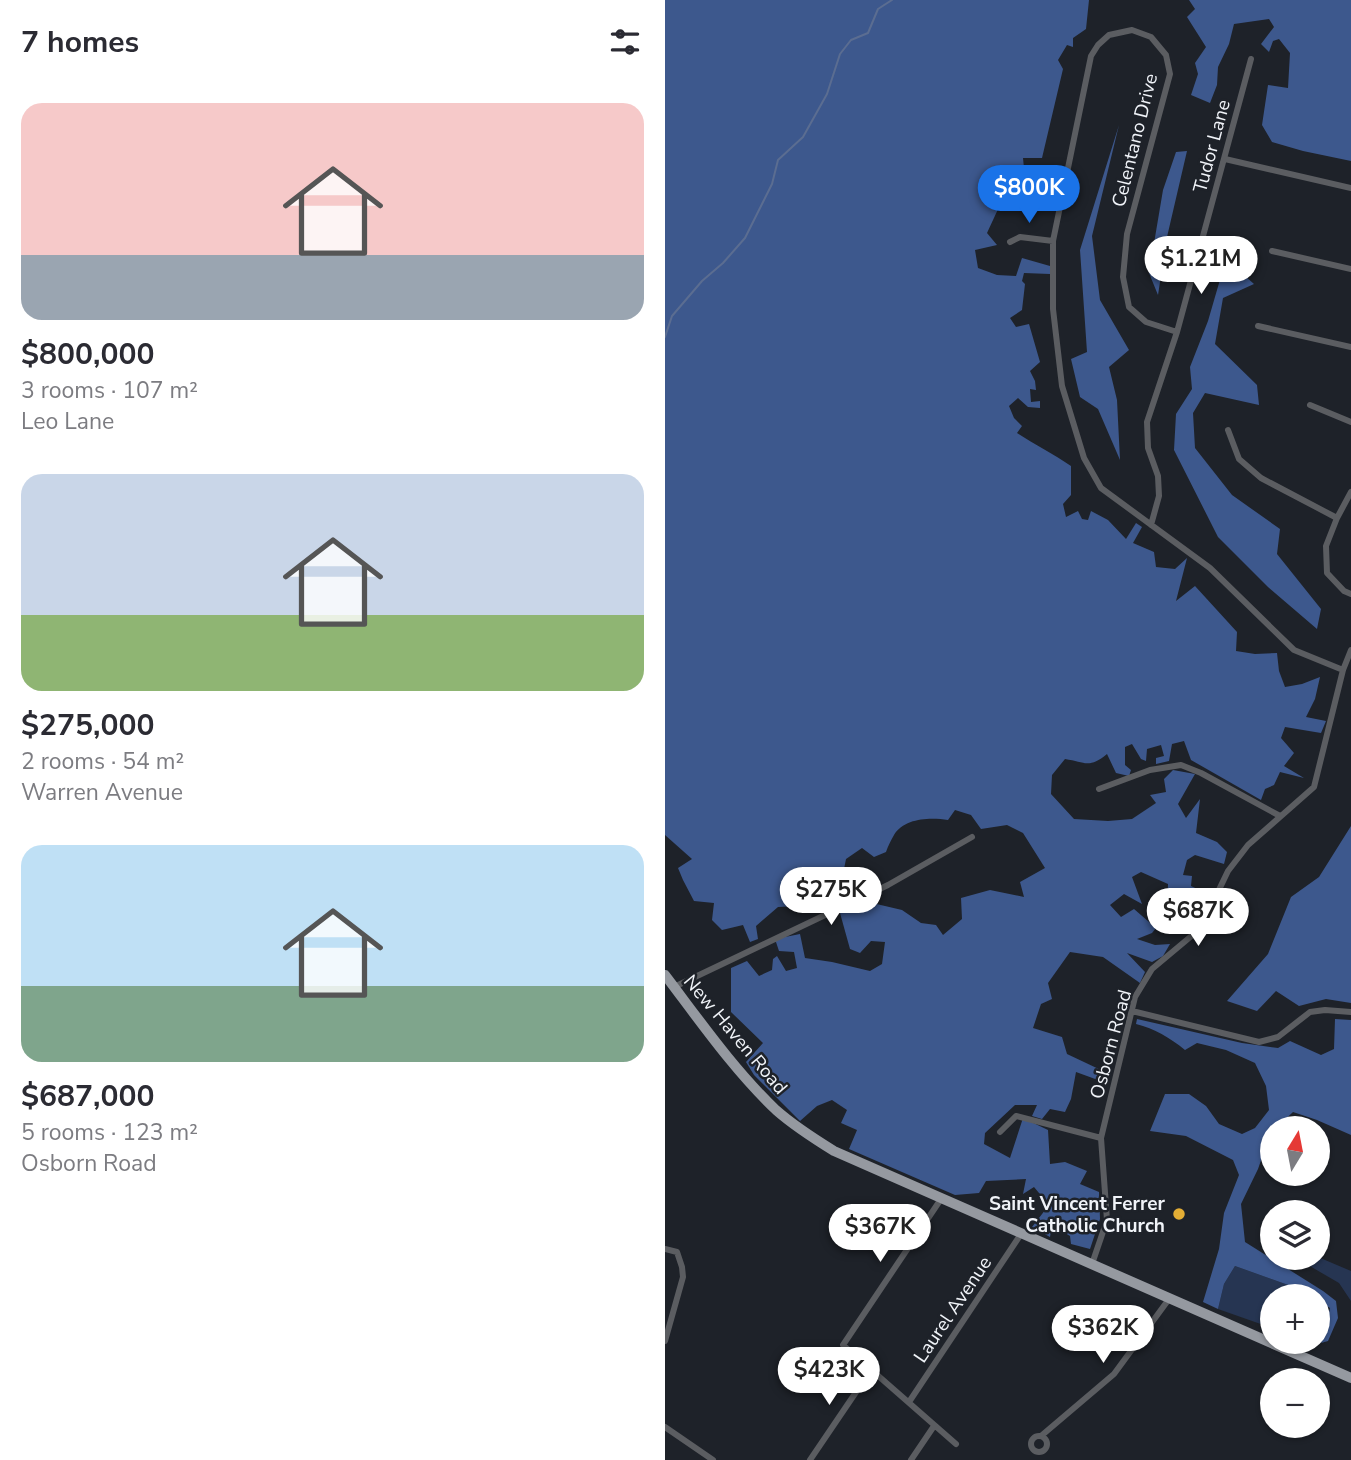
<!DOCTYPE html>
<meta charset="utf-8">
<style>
:root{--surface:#fff;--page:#f7f7f7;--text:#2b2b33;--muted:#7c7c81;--accent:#1a73e8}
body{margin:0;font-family:"Nunito Sans",sans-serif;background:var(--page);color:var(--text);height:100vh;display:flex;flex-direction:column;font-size:26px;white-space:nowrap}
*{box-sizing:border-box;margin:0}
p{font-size:23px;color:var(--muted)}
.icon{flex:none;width:38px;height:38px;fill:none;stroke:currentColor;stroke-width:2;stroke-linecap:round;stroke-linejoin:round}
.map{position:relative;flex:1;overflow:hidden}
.drawer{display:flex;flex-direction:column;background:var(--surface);width:665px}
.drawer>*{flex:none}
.needle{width:46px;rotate:10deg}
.tools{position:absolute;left:595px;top:1116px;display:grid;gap:14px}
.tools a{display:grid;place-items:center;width:70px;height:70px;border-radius:50%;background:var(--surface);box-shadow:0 2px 5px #0004;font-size:35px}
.price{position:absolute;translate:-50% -60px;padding:0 16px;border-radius:24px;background:#fff;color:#222;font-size:23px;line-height:46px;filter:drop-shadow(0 2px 4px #0008)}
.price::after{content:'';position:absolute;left:50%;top:42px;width:21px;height:16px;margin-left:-10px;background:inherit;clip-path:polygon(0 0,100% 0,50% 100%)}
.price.on{background:var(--accent);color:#fff}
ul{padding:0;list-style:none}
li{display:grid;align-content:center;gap:14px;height:371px;padding:0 21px}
li span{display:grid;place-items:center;height:217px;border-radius:21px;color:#555}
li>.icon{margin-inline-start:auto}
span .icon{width:126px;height:126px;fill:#fffc;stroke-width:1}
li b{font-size:30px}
h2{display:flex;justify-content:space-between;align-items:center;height:84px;padding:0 21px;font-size:30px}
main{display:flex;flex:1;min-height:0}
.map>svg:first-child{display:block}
</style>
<main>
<section class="drawer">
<h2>7 homes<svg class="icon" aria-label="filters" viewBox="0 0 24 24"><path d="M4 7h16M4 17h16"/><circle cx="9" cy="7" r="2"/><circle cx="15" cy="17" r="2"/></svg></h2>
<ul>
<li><span style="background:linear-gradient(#f6c9c9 70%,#9aa5b1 0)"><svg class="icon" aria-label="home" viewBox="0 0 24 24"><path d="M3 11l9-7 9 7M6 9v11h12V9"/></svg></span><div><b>$800,000</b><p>3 rooms · 107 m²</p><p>Leo Lane</p></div></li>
<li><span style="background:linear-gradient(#c9d6e8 65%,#8fb573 0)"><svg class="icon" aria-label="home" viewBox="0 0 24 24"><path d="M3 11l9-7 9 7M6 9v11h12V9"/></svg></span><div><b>$275,000</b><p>2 rooms · 54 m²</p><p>Warren Avenue</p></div></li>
<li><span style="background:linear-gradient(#bfe0f5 65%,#7fa58c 0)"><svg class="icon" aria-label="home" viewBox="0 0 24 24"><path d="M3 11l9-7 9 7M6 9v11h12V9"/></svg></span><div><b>$687,000</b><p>5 rooms · 123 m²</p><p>Osborn Road</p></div></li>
</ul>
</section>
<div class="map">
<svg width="686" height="1460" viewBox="0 0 686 1460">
<rect width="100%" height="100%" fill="#1e2229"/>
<path fill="#263552" d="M653 1257 686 1271V1301L674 1283 631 1258H653Z
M570 1266 626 1286 645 1297H607V1328L553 1309 559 1284Z"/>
<path fill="#3d588d" d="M0 0H424L421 29 408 38V47L402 45 393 60 398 69 377 158H358L359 168 380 172 370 186 361 187 355 207H334L322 233 332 245 310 250 313 268 332 275 351 276 357 258 385 266V274L359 273 357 281 360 284 357 310 345 318 351 327 364 324 375 362 365 371 370 381 371 390 365 389 366 402 375 401V408L363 407 353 398 344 406 349 418 357 426 352 433C370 445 389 454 406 466V495L398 504 401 517 413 511 417 519 423 520 426 511 443 520 461 539 471 523 477 527 468 543 489 552 491 567 510 569 522 558 511 601 530 586 572 632 571 651 590 654 612 653 614 671 620 687 637 684 655 677 650 699 641 717 661 721 656 733 620 727 616 738 629 753 619 766 639 778 615 772 609 785 600 789 596 800 526 760 519 741 507 744 504 761 491 764V758L499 756 496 745 482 749 481 761 476 759 467 744 460 747V765L466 770 464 776 451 773 442 754C424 769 420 762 400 759L387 775 386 794 409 819 443 821 467 819 491 803 485 795 501 792 499 779 508 770 530 774 513 804 521 818 535 799 531 833 552 842 562 852 559 864 530 855 522 860 518 875 527 876 526 886 547 896 536 915 531 893 521 891 502 915 503 884 476 872 467 877 477 904 459 894 445 905 456 917 469 909 491 928 487 933 472 939 490 945 505 944 498 956 487 962 462 953 480 972 475 983 438 957 405 952 383 983 387 999 376 1004 368 1028 397 1037 402 1054 438 1071 433 1080 411 1072 406 1099 400 1112 385 1109 377 1119 367 1116 372 1105H350L320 1133 319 1144 345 1158 358 1118 383 1130 385 1164 400 1162 422 1171 415 1184 434 1192 435 1219 425 1249 406 1244 405 1236 387 1225 385 1237 367 1227 384 1205 369 1187 358 1194 361 1179 321 1181 314 1193 290 1195 184 1149 192 1130 176 1123 182 1110 167 1100 152 1106 135 1121 89 1075 81 1062 98 1043 66 1012V968L82 961 94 976 107 970 108 959 112 956 121 971 132 968 129 952 114 951 110 939 135 934 140 958 167 962 205 971 217 964 220 942 206 941 195 953 185 949 175 913 203 902 237 910 256 923 271 925 278 935 297 919 296 898 325 890 359 897 355 882 380 868 358 833 342 825 316 829 306 815 290 810 283 820C265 817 239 818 229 835 226 840 223 846 221 852L209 857 197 848 181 859 178 874 167 868 139 887 134 906 113 907 91 926 93 939 85 942 78 925 57 930 47 920 49 903 29 901 18 880 13 868 27 859 0 835Z
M524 0H686V161L638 151 607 142 597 125 603 85 623 88 625 53 614 39 608 41 604 52 596 44 609 27 604 19 569 24 564 44 553 67 552 85 545 103 526 95 533 74 530 63 541 47 522 17 530 9Z
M454 125 427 236 435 300 464 350 444 367 452 400 455 460 433 409 415 397 406 359 422 352 415 250Z
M522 151 502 237 493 295 484 273 498 190 511 152Z
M561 259 589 284 558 298 550 344 592 385 594 405 540 393 528 413 530 448 567 495 615 529 612 554 656 609 652 629 603 587 553 537 509 450 511 414 527 389 525 367 543 321Z
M686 826V1003L661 999 634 1006 611 991 592 1011 562 1001 603 954 626 897 654 877Z
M472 1019 577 1043 613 1048 625 1041 656 1055 669 1049 670 1019 686 1020V1135L652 1120 628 1112 610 1129H607L593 1169 576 1204 580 1242 658 1291 671 1301 673 1318 663 1341 656 1343 660 1333 665 1308 653 1301V1297H645L626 1286 570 1266 559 1284 553 1309 538 1302 554 1249 559 1213 574 1175 568 1160 521 1136 485 1131 500 1094H524L541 1106 554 1124 577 1134 590 1128 604 1110 601 1086 590 1063 561 1050 532 1043 520 1050C504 1037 490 1029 471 1024Z"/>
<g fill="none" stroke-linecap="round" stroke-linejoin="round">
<path stroke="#5b6d91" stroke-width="2" d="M0 337 7 316 37 281 58 263 80 238 107 184 113 160 138 137 162 94 175 54 186 40 203 33 213 9 227 0"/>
<path stroke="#5b5d61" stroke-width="6" d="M560 159 686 188
M345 242 355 237 388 241
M607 251 686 269
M593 326 686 347
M512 332 481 322 464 307 458 277 462 234 505 74 501 55 486 37 467 30 444 35 433 45 426 56 388 241V309L397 386 419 458 436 488 545 568 629 650 678 670
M645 405 686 422
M563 430 574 459 596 478 672 518
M686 492 672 518 661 546 662 573 679 591 686 594
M486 525 494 496 493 476 483 448 482 422 512 332 586 59
M434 789 485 770 516 765 536 773 615 816
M9 987 223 885 307 837
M467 1011 594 1042 613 1037 645 1012 660 1010 686 1012
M335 1132 351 1116 436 1138
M276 1199 178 1345 291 1444
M0 1249 12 1252 17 1267 18 1277 0 1341
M427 1264 442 1220 436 1138 470 997 487 969 530 933 538 923 563 871 583 845 649 787 678 670 686 650
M244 1402 356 1234
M0 1427 48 1460
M366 1444a8 8 0 1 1 16 0a8 8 0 1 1-16 0Z
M376 1436 449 1374 504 1299
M145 1460 206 1370
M246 1460 269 1426"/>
<path stroke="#9599a0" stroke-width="10" d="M0 975C35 1021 69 1070 111 1110 129 1126 148 1138 169 1151L686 1378"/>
</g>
<circle fill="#e4ae35" stroke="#1e2229" stroke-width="2.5" cx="514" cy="1214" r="7"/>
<g text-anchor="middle" stroke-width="5" stroke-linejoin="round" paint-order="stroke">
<g font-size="19" fill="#f0f3f8" stroke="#1e2229">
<text transform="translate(469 140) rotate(-76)" y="7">Celentano Drive</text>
<text transform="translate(546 146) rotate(-75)" y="7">Tudor Lane</text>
<text transform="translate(71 1034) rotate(50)" y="7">New Haven Road</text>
<text transform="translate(445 1044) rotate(-75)" y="7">Osborn Road</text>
<text transform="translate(287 1309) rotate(-56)" y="7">Laurel Avenue</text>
</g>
<g font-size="19" font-weight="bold" fill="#f0f3f8" stroke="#1e2229" text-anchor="end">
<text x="500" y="1210">Saint Vincent Ferrer<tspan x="500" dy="22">Catholic Church</tspan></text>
</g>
</g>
</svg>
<div class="tools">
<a><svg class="needle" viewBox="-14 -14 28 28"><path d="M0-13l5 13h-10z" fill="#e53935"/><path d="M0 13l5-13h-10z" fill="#7c7c81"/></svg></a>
<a><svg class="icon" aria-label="layers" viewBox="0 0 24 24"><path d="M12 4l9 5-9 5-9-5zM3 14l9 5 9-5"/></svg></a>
<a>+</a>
<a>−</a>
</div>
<b class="price on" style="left:364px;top:225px">$800K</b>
<b class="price" style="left:536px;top:296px">$1.21M</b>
<b class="price" style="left:166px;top:927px">$275K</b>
<b class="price" style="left:533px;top:948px">$687K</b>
<b class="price" style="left:215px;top:1264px">$367K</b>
<b class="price" style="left:438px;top:1365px">$362K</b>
<b class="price" style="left:164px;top:1407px">$423K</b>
</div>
</main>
